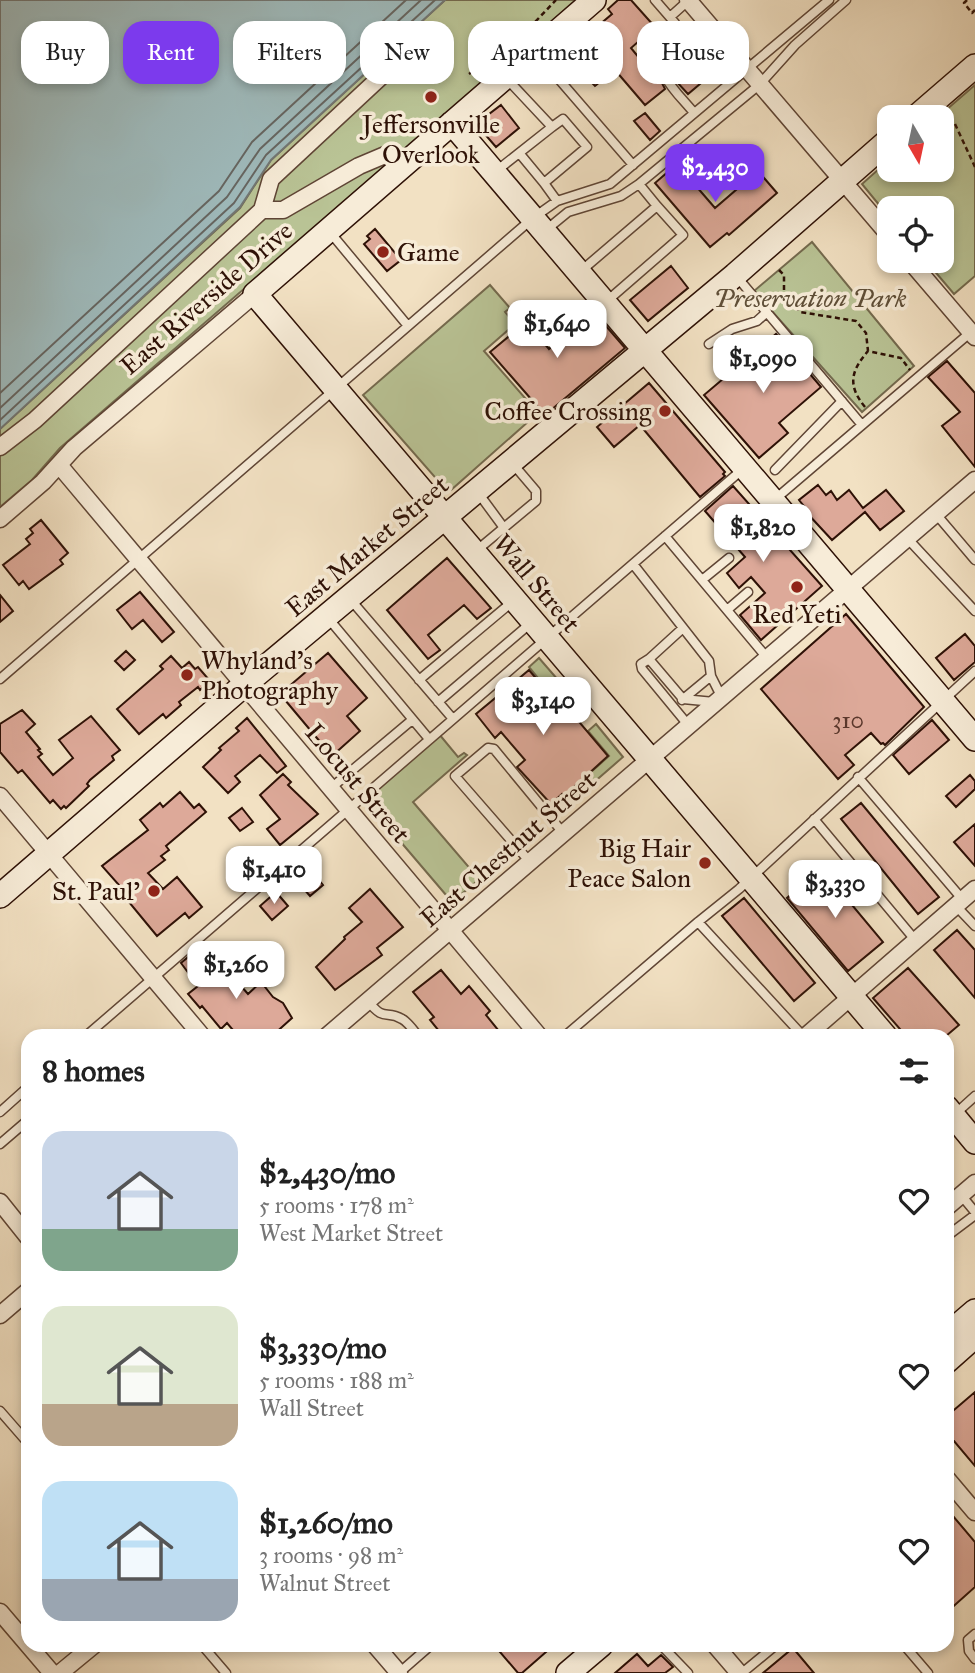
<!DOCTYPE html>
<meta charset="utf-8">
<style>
:root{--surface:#fff;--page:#f2f2f2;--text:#222;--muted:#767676;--accent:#7c3aed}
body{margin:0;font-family:"IM FELL Great Primer",serif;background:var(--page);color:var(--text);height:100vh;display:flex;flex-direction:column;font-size:26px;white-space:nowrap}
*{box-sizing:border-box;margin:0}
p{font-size:23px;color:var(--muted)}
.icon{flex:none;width:38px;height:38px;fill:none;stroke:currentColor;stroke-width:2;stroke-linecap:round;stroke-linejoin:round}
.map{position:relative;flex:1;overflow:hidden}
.panel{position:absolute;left:21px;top:1029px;width:933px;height:623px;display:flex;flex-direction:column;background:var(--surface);border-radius:21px;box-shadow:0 4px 10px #0003}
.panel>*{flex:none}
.guide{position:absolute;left:21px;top:21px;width:934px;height:63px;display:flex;gap:14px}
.needle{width:46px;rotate:171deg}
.fabs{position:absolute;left:877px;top:105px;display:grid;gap:14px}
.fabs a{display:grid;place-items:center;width:77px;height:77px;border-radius:14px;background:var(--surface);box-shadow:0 4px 10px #0003;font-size:35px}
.price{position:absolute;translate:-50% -60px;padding:0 16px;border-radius:14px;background:#fff;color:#222;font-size:23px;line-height:46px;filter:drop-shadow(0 2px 4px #0008)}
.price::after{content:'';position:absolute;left:50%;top:42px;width:21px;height:16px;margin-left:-10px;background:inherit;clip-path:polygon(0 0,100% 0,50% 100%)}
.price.current{background:var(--accent);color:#fff}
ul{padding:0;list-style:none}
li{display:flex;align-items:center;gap:21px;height:175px;padding:0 21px}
li span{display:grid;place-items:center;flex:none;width:196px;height:140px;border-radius:21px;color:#555}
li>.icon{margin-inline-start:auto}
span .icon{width:84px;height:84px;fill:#fffc;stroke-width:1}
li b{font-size:30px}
h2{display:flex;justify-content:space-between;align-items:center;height:84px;padding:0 21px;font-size:30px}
.tag{padding:0 24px;border-radius:21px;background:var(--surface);box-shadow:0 4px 10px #0003;font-size:24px;line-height:63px}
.tag.current{background:var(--accent);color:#fff}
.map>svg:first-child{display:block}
</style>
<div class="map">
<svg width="975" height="1673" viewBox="0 0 975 1673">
<rect width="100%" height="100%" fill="#f2e1c3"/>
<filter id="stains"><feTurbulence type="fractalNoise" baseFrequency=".00286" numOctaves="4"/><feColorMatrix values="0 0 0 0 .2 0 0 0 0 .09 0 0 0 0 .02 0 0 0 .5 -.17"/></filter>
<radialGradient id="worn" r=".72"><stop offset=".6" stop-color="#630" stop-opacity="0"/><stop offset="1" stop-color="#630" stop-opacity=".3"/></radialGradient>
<path fill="#b9c395" stroke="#746a4e" stroke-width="2" d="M445 0H578L60 448 32 480 0 507V429L240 208 271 160Z
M975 85V276L954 294 926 261H942V208H889V217L862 184 889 160V170H942V117H938Z
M812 242 914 366 862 412 754 291Z
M490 285 510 308 505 312 515 324 484 351 538 413 451 490 447 491 363 395Z
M539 658 572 696 571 710 566 713 529 667Z
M596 724 623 757 570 803 564 796 609 756 588 731Z
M439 734 458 757 464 753 467 755 413 802 478 878 511 853 452 902 365 800Z"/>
<path fill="#9fbbbd" stroke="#727774" stroke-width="2" d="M0 0H445L271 160 240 207 0 429Z"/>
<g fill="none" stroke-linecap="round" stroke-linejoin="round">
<path stroke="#666662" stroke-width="2" d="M0 393 219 191 252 142 406 0
M0 408 227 197 260 149 421 0
M0 420 234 203 266 155 435 0"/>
</g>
<path fill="#dda999" stroke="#2e1106" stroke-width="2" d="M618 0H631L655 27 631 48 654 76 657 73 665 89 645 105 615 70 595 86 567 57 589 39 586 36 612 14 608 9Z
M696 41 719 68 688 94 675 80 668 64Z
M501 105 519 128 496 147 476 124Z
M645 113 660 131 650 140 634 121Z
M677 164 715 208 758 171 777 193 729 235 727 233 710 247 655 183Z
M375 229 401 260 387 271 364 244 370 239 367 236Z
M671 266 688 288 648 321 630 300Z
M593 311 625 348 545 415 490 352 526 322 549 349Z
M776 334 821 387 779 423 788 433 759 458 704 395Z
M947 361 975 393V467L942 426 960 412 928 377Z
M649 383 725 472 723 474 725 476 700 497 640 425 614 447 597 427Z
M818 485 826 495 831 491 837 500 849 490 863 508 886 490 904 511 880 530 865 512 832 540 806 512 807 510 799 500Z
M733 486 822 586 761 640 740 615 765 593 751 577 739 588 727 573 745 557 705 511Z
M41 520 68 553 60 560 63 564 29 589 23 581 19 585 3 565 30 544 26 539 33 533 30 529Z
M447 558 491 608 477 619 464 605 428 635 440 650 428 659 387 610Z
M140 592 174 632 162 642 143 620 132 629 117 610Z
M0 595 13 611 0 622Z
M846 614 924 707 885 745 883 743 881 744 871 733 845 755 854 765 838 779 761 689Z
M965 634 975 646V662L954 680 936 658Z
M126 651 135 660 124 670 115 661Z
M328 653 367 698 347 716 360 731 332 756 280 694Z
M171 656 182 668 189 662 195 669 198 667 210 681 200 690 198 687 179 702 181 705 166 718 163 714 139 734 117 709 163 669 160 666Z
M529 670 566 714 570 711 608 756 564 796 562 794 551 804 517 767 525 760 501 732 495 738 476 714Z
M22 710 35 724 26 732 40 749 38 750 42 754 38 757 53 775 73 758 59 740 91 716 120 750 112 756 114 760 90 780 87 784 89 786 66 808 64 806 61 809 53 800 50 803 22 770 18 773 0 752V724Z
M247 718 286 766 277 773 260 755 235 776 240 782 228 793 203 767 221 750 219 748 239 731 236 728Z
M932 720 949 740 909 774 893 755Z
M283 774 291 782 288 785 318 814 280 845 267 829 280 819 260 795Z
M970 775 975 781V789L956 807 946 796Z
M180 792 194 808 199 804 206 812 166 846 169 850 161 856 165 860 148 873 163 889 177 877 202 907 189 918 185 913 157 936 129 902H122L117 897 119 885 102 866 148 830 140 820 160 803 163 807Z
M861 803 939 897 918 914 841 819Z
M242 808 253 822 240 831 229 818Z
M975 824V866L954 842Z
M822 869 883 942 848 971 787 898Z
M311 870 323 885 310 896 297 881Z
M370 889 403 927 377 948 382 955 335 990 316 967 345 939 344 937 362 922 349 908Z
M276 892 288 906 272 920 260 906Z
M744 898 815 983 794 1001 722 916Z
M957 930 975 950V998L934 950Z
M193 953 211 975 218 969 220 972 232 962 241 972 234 978 248 994 261 982 273 997 283 1003 292 1018 272 1036H238L227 1023 221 1029 202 1006 200 1008 188 994 198 986 181 963Z
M908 968 959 1025 946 1036H906L873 998Z
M441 970 461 994 469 986 490 1011 486 1015 503 1036H443L430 1020 434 1017 413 992Z
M975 1392V1466L954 1441H947V1416Z
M947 1509 975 1542V1587L947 1612Z
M494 1645H554L522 1673H518Z
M793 1648 814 1673H763Z
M637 1654 648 1666 661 1655 673 1667 665 1673H615Z"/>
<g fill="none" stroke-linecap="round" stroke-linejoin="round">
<g stroke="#5f4535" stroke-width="11">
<path id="lane" d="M655 0 675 23C674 34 668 41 664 50 653 74 680 95 694 113
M670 17 689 0
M550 69 633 165
M520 154 544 183 587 147 563 119 552 127
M495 172 552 127 507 79
M544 183 557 201
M639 184 759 85 795 45 846 0
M546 230 568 212 621 196 639 184 657 206
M329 231 408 326
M581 271 657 206 683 235 607 301
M737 277 862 425
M709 344 732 329 757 321 767 312
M775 470 842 401
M479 494 504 528
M773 501 971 332
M936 514 975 560
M665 536 768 659
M907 538 975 611
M476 551 536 501V491L513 464
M633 564 709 661 711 676 722 698
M702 580 729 558
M350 599 453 719
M727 610 748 592
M328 618 429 739
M683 628 649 659 683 699 714 702
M649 659 641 664 642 669 689 726
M0 679 533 218 557 201 610 184 829 0
M419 680 512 602
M682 700 711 676
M438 702 532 622
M858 777 963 900
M331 788 412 720
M814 819 916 941
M530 862 455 776 488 748 494 749 564 834
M956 906 975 926
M698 922 803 1036
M368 1001C385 1023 386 1009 402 1019 408 1022 414 1031 418 1036
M86 1036 744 468
M565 1036 698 922 739 889 975 671
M0 1112 28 1087
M954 1115 975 1096
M0 1144 28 1120
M961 1195 975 1212
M947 1236 975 1215
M0 1411 28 1443
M975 1634 968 1640 969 1651 975 1659
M202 1645 226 1673
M661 1645 688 1673
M904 1645 928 1673
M399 1673 431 1645
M742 1673 776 1645"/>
</g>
<g stroke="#5f4535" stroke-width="19">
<path id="street" d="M688 0 889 235
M262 210H283L359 166 385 155 405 162
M910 261 975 337
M0 447 35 420 262 210 271 179 401 58
M59 465 539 1036
M0 519 43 482 74 448 255 294
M0 796 202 1036
M327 1036 975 480
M806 1036 975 889
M0 1202 28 1237
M947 1207 975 1183
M0 1315 28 1291
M947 1479 975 1512
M0 1612 52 1673
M375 1645 399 1673
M715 1645 739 1673
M60 1673 94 1645"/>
</g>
<g stroke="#2e1106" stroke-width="26">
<path id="secondary" d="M594 0 255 294 885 1036
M916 117 975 66
M452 123 975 739
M0 896 244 685 735 275 889 140
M947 1108 975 1142
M947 1335 975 1311
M947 1361 975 1336
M568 1673 601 1645"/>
</g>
<path stroke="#2e1106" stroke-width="2.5" stroke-dasharray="5 3.5" stroke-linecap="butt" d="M967 0 964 3 972 13 975 10
M469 74 516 42 556 0
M955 124 975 167
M779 270 784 275V292L800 312 856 321 866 333 868 351 901 358 910 370
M865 407C847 385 851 371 868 351"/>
<use href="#lane" stroke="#f7ecd8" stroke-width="8"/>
<use href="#street" stroke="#f7ecd8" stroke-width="16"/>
<use href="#secondary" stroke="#f7ecd8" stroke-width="23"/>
</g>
<g fill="#8f2418" stroke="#f7ecd8" stroke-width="2.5">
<circle cx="431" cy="97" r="7"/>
<circle cx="383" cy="252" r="7"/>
<circle cx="665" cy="411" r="7"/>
<circle cx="797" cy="587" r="7"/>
<circle cx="187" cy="675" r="7"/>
<circle cx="705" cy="863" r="7"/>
<circle cx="154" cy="891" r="7"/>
</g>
<g text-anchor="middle" stroke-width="7" stroke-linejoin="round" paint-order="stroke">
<g font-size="23" fill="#5a372b">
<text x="848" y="728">310</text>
</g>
<g font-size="26" fill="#2e1106" stroke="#f7ecd8" text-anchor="end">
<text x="431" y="133" text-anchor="middle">Jeffersonville<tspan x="431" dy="30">Overlook</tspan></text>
<text x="397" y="261" text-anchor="start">Game</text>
<text x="651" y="420">Coffee Crossing</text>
<text x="797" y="623" text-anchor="middle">Red Yeti</text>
<text x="201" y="669" text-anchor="start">Whyland's<tspan x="201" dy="30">Photography</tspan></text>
<text x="691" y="857">Big Hair<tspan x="691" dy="30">Peace Salon</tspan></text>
<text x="140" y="900">St. Paul'</text>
</g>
<g font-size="26" fill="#2e1106" stroke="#f7ecd8">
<text transform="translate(206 298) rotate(-41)" y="9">East Riverside Drive</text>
<text transform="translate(367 546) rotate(-40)" y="9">East Market Street</text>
<text transform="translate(537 583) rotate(50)" y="9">Wall Street</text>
<text transform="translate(358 783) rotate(50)" y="9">Locust Street</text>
<text transform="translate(508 849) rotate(-41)" y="9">East Chestnut Street</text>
</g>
<g font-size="26" font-style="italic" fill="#5f4f38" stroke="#f7ecd8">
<text x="810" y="307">Preservation Park</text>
</g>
</g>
<rect width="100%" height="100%" filter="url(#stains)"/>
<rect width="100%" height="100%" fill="url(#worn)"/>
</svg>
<div class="fabs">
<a><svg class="needle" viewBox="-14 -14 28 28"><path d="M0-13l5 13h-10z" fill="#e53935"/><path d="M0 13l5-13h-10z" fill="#767676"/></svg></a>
<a><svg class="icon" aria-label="locate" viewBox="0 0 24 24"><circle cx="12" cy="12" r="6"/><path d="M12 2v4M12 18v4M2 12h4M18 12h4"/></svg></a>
</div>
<b class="price current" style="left:715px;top:204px">$2,430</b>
<b class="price" style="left:557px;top:360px">$1,640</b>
<b class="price" style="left:763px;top:395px">$1,090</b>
<b class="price" style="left:763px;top:564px">$1,820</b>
<b class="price" style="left:543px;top:737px">$3,140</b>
<b class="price" style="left:274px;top:906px">$1,410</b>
<b class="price" style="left:835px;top:920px">$3,330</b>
<b class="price" style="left:236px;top:1001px">$1,260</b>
<div class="guide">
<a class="tag">Buy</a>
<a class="tag current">Rent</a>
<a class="tag">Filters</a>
<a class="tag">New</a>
<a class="tag">Apartment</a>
<a class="tag">House</a>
</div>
<section class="panel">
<h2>8 homes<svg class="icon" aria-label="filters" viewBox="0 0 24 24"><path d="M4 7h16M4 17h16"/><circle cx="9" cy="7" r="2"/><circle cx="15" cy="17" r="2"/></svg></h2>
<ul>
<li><span style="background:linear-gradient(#c9d6e8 70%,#7fa58c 0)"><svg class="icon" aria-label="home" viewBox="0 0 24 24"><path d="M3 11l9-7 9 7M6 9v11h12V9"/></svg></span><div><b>$2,430/mo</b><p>5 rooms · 178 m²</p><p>West Market Street</p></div><svg class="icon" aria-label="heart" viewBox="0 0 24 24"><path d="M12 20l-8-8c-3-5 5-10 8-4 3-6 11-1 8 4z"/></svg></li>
<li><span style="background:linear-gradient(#dfe7d0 70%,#b9a48a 0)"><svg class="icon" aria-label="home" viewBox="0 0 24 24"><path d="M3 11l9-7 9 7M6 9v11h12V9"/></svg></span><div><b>$3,330/mo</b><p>5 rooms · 188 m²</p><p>Wall Street</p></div><svg class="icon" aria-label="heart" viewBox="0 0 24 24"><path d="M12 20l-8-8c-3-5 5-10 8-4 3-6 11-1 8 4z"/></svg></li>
<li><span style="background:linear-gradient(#bfe0f5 70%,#9aa5b1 0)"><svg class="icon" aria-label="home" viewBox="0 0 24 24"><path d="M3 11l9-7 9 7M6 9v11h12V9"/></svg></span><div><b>$1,260/mo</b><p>3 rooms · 98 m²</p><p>Walnut Street</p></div><svg class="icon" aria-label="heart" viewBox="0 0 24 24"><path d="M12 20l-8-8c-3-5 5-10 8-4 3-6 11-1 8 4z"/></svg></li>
</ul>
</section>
</div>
